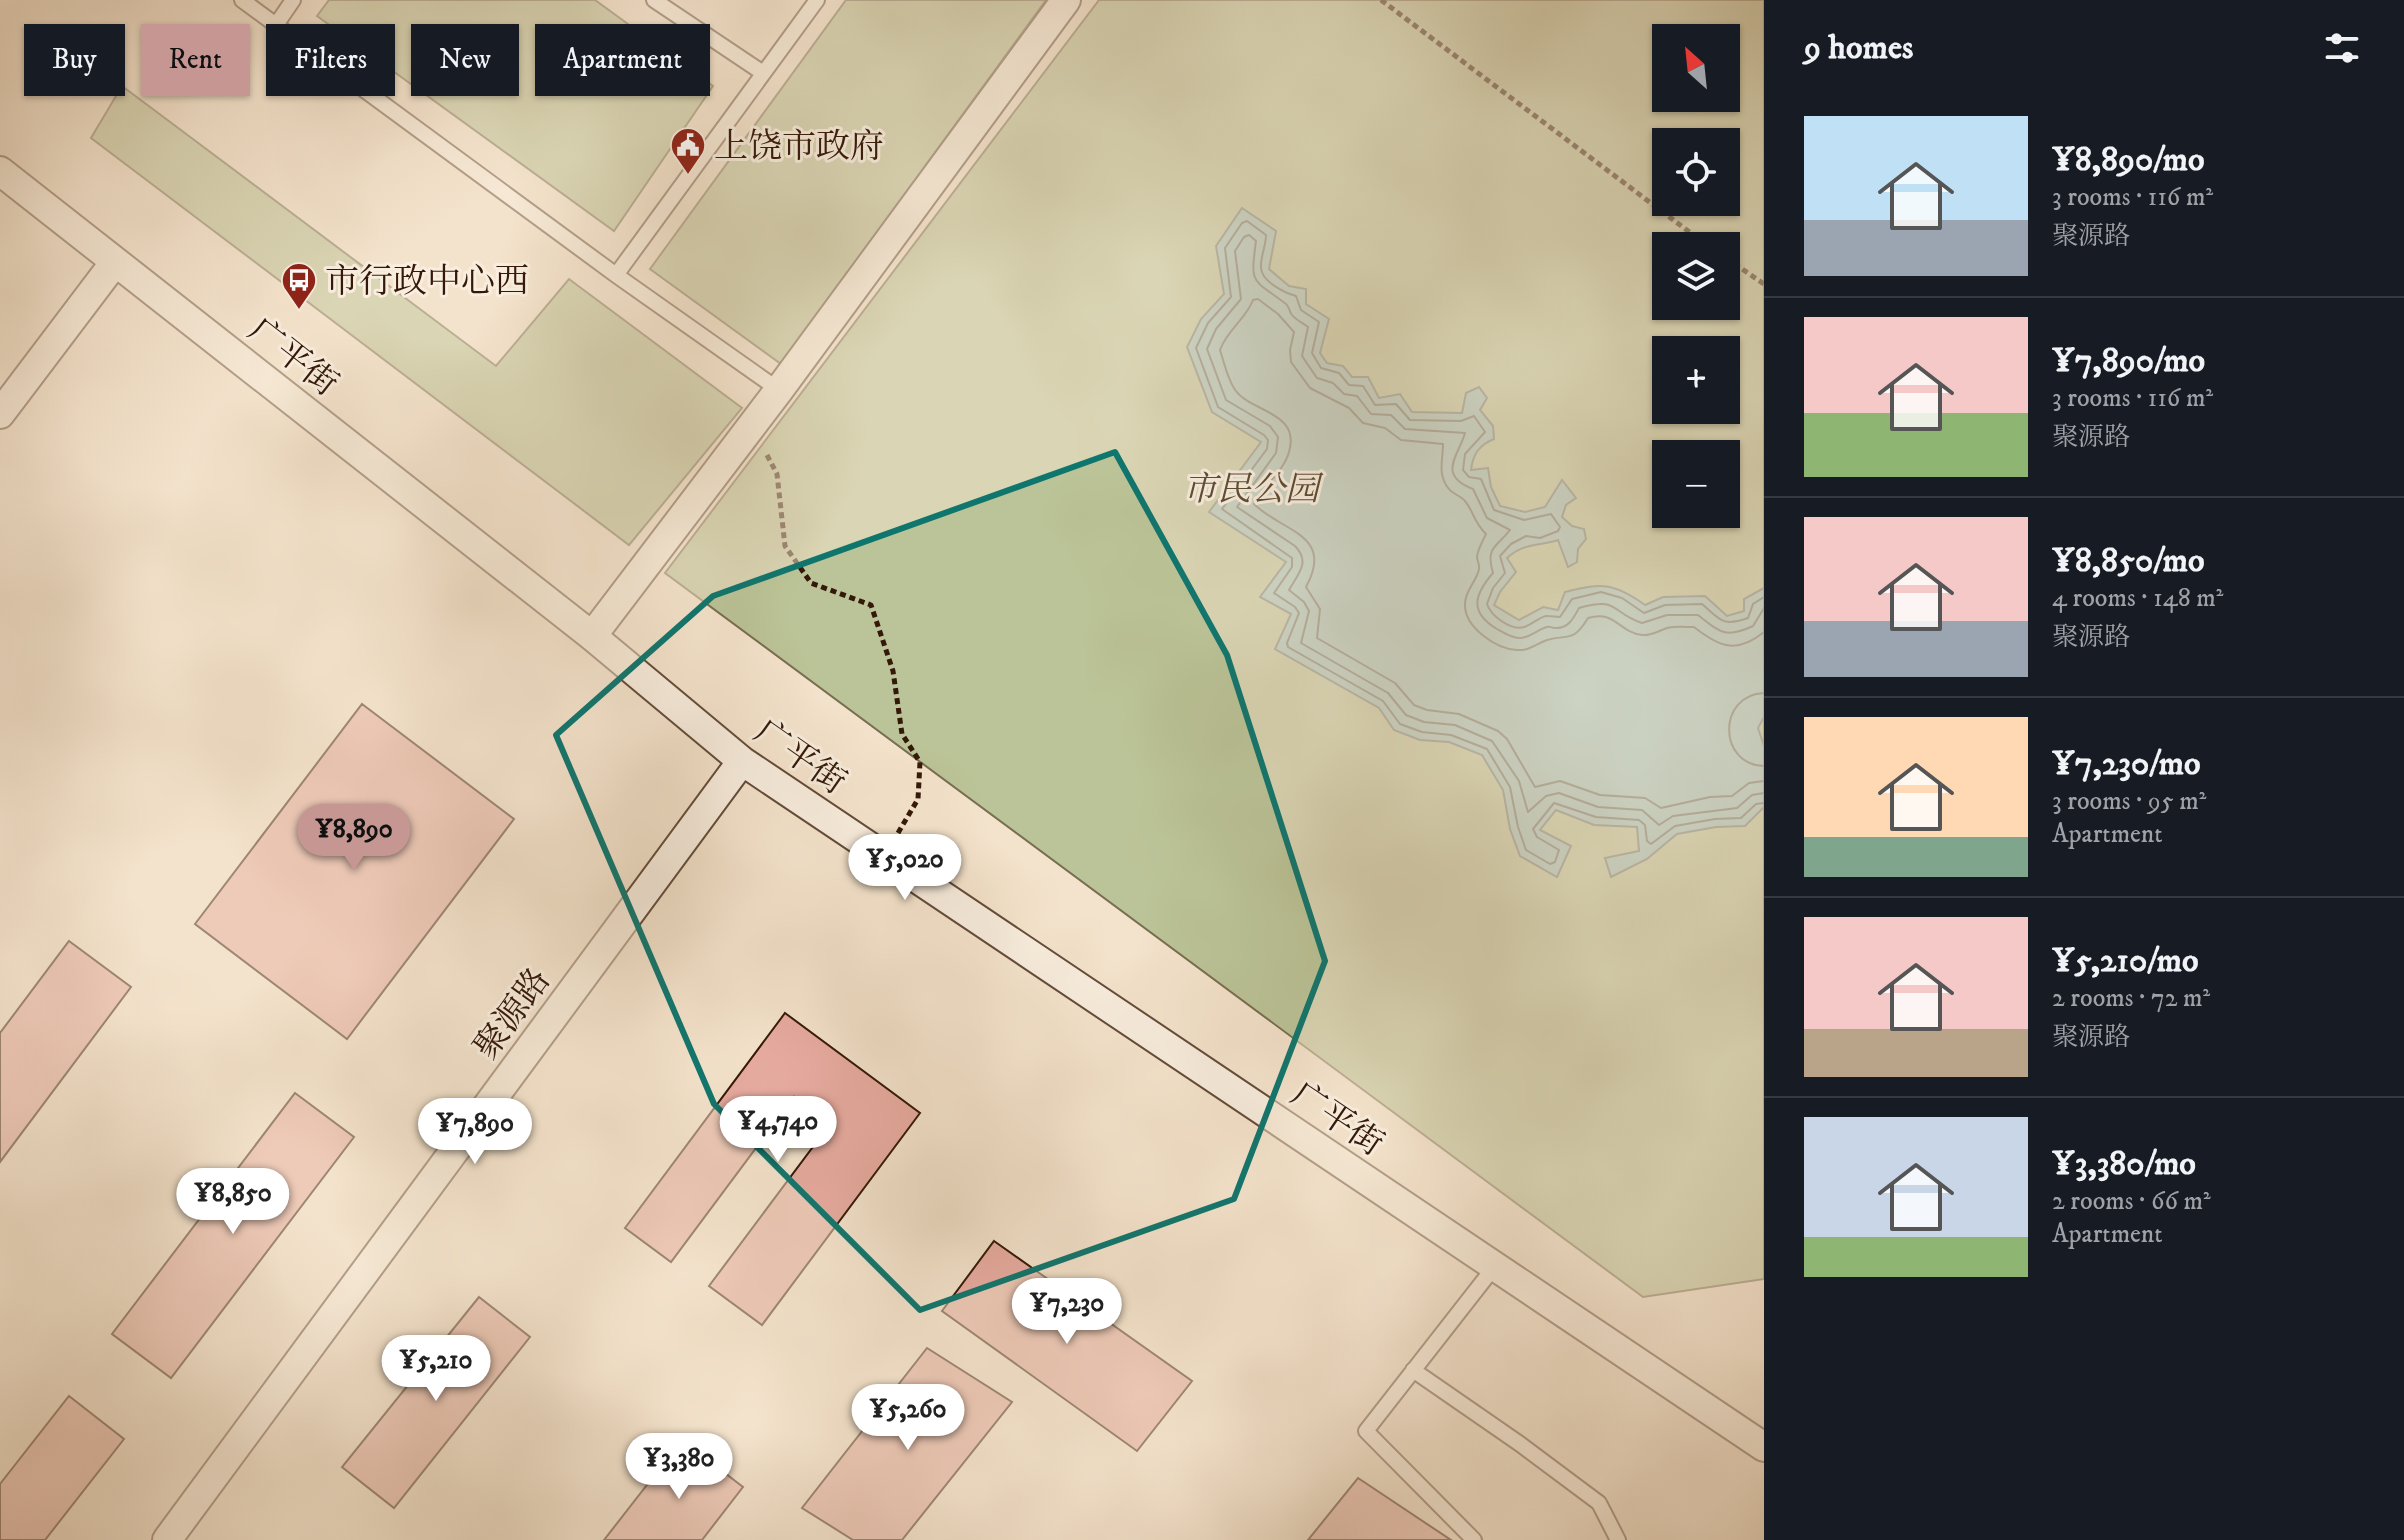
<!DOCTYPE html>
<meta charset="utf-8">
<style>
:root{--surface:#171b24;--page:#20242c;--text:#f1f3f6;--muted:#9ea1a6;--line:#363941;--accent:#c59692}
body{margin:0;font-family:"IM FELL DW Pica","Noto Serif SC",serif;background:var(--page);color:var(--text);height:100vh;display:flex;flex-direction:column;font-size:30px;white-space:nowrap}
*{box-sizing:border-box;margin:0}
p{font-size:26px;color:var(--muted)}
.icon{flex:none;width:44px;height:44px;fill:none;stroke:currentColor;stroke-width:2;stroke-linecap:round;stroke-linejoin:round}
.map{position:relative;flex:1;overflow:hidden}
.side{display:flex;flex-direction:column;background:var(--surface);width:640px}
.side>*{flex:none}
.top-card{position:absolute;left:24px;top:24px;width:760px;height:72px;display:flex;gap:16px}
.needle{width:52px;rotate:333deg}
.controls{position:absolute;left:1652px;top:24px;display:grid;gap:16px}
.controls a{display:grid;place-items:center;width:88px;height:88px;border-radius:0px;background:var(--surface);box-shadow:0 2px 6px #0004;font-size:40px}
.price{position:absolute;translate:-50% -68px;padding:0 18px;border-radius:28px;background:#fff;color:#222;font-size:26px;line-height:52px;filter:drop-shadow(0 2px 4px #0008)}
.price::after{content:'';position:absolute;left:50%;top:48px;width:24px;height:18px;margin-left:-12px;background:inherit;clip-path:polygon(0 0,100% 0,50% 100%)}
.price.active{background:var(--accent);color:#111}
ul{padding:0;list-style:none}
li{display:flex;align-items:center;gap:24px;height:200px;padding:0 40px}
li+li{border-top:2px solid var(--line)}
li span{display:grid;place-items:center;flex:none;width:224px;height:160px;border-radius:0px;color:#555}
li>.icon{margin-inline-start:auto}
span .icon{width:96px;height:96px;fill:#fffc;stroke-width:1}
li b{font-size:34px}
h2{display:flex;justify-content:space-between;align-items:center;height:96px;padding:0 40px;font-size:34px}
.pill{padding:0 28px;border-radius:0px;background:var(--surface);box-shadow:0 2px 6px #0004;font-size:28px;line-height:72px}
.pill.active{background:var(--accent);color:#111}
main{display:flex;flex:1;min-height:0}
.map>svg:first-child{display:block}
</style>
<main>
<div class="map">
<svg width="1764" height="1540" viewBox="0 0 1764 1540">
<rect width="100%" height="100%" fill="#f4e3cc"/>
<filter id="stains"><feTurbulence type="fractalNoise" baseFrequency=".0025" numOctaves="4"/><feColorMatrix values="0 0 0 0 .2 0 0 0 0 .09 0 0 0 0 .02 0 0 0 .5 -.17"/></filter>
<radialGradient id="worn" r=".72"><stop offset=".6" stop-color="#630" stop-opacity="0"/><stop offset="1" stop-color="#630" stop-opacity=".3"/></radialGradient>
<path fill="#bbc498" stroke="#786e50" stroke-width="2" fill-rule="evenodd" d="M329 0H595L713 86 614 231 317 16Z
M846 0H1046L781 364 650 269Z
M1099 0H1764V1279L1643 1297 665 573ZM1666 38H1726V98H1666ZM1666 142H1726V202H1666ZM1666 246H1726V306H1666ZM1666 350H1726V410H1666ZM1666 454H1726V514H1666Z
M122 86 496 366 569 279 742 408 629 545 91 138Z"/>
<path fill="#9cbeb8" stroke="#727c72" stroke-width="2" d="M1242 208 1276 231 1269 269 1289 286 1306 289V304L1329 319 1320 353 1327 363 1343 366 1352 377H1368L1379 398 1400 394 1412 412 1462 413 1466 393 1479 387 1487 398 1480 410 1493 426 1494 439C1479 445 1473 454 1471 470L1488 468 1491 487 1500 506 1525 512 1545 507 1562 480 1576 498 1566 505 1562 517 1572 526 1584 529 1586 539 1578 549 1577 562 1568 567 1558 540C1537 547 1525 542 1507 558L1516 572 1500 592 1494 605 1519 620 1543 607 1558 610 1565 592C1601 583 1613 582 1645 605L1663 597 1705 596 1727 616 1744 611V599L1764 588V717L1758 728 1764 746V807L1745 826 1716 827 1677 834 1647 859 1611 877 1605 858 1639 851 1637 827 1594 825 1556 810 1540 830 1571 846 1557 877 1520 856 1510 829 1503 790 1482 755 1449 742 1420 740 1394 730 1379 708 1275 649 1291 614 1260 597 1286 562 1209 512 1261 442 1212 412 1187 347 1201 319 1224 294 1216 246Z"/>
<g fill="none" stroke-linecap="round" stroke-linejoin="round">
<path stroke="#686b60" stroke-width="2" d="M1764 597 1753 604 1748 618C1722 627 1721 620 1702 604L1665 605 1644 613 1622 598 1601 592 1572 599 1560 617C1556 617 1552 616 1547 616 1540 616 1532 625 1524 627 1511 631 1491 616 1487 604L1493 588 1505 573 1500 556 1511 544 1526 536 1540 538 1558 531 1560 527 1551 514 1524 520 1494 510 1481 479 1469 477 1463 470 1465 454 1485 432 1474 416 1461 421 1410 420 1396 404 1375 405 1363 386 1349 385 1339 373 1321 368 1312 353 1319 322 1301 310 1296 296C1285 293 1262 282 1261 268 1260 258 1266 246 1266 235L1247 221 1242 223 1225 248 1231 297 1208 323 1196 348 1218 407 1264 435 1268 440 1267 449 1222 509 1292 558V567L1274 593 1295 607 1299 613 1287 643 1288 647 1383 701 1400 724 1422 732 1451 735 1487 749 1510 787 1518 827 1526 850 1550 864 1555 862 1559 850 1537 837 1533 829 1554 803 1596 817 1639 820 1645 825 1647 841 1651 844 1675 826 1715 819 1741 818 1756 804 1764 803
M1764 608 1753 626C1725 639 1720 632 1698 615H1667L1642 623C1611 613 1619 596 1579 608 1574 617 1569 628 1557 628 1549 628 1551 625 1544 628 1536 631 1530 637 1521 638 1513 639 1504 633 1497 629 1469 612 1474 595 1493 573 1485 547 1497 547 1510 530L1487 518 1473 489C1436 475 1459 455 1465 433L1405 429 1391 415 1371 414 1357 396 1344 394 1333 383 1317 378 1302 356 1308 327C1303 323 1296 320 1292 315 1289 311 1289 306 1286 304 1252 278 1250 286 1256 241L1249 235 1244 237 1235 251 1241 299 1216 329 1207 349 1226 400 1270 426 1278 437 1276 453 1237 507 1295 546C1311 562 1298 574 1289 590L1304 602 1309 611 1301 643 1388 693 1406 715 1424 722 1455 725 1492 741 1519 781 1528 812 1546 796 1559 793 1598 807 1642 810 1659 825 1673 816 1737 808 1752 795 1764 793
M1764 632C1736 655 1718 646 1694 627 1685 627 1675 626 1667 628 1658 631 1652 636 1642 635 1618 632 1616 610 1588 618 1573 643 1568 634 1547 640 1536 644 1529 651 1517 650 1496 649 1464 627 1465 604 1465 590 1477 581 1479 569 1480 565 1477 561 1477 557 1478 548 1483 541 1486 534 1473 521 1474 512 1465 501 1461 496 1453 494 1449 489 1437 475 1443 459 1443 444L1401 440 1385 428 1363 423 1349 408 1310 388 1291 362 1290 350 1294 332 1278 314 1258 299 1253 300C1246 319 1227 330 1220 350 1224 362 1228 381 1236 391 1251 412 1301 412 1289 452 1284 471 1263 486 1254 504 1282 532 1335 534 1306 587L1320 609 1317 638 1395 683 1414 705 1427 710 1459 714 1498 731 1507 739 1535 787 1560 781 1600 795 1645 798 1661 808 1710 797 1732 796 1749 783 1764 781
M1764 693C1717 695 1718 765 1764 766"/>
</g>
<path fill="#e7aba0" stroke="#341808" stroke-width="2" d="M362 704 514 819 347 1039 195 924Z
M69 941 131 987 0 1162V1033Z
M785 1013 920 1113 762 1325 709 1286 830 1124 794 1097 671 1262 625 1228Z
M295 1093 354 1137 171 1378 112 1334Z
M994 1241 1192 1381 1137 1451 942 1311Z
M479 1297 530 1337 394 1508 342 1467Z
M927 1348 1012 1402 902 1540H853L802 1508Z
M69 1396 124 1439 45 1540H0V1484Z
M682 1440 743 1487 702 1540H604Z
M1358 1478 1451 1540H1308Z"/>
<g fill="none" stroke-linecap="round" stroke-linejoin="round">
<g stroke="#644b39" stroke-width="18">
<path id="service" d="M242 0 616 275 779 390
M654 0 763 73
M276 25 293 0
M616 275 817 0
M1413 1370 1520 1444 1599 1503 1618 1540
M1474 1540 1366 1431 1495 1266"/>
</g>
<g stroke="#644b39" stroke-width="32">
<path id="minor" d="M0 171 592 636 742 761 1764 1447
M0 414 115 262
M592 636 779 390 1066 0
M167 1540 742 761"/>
</g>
<path stroke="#341808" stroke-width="5" stroke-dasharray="6 4" stroke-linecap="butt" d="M1381 0 1708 246
M1726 258 1764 284
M767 455 777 474 785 546 811 583 871 605 893 671 902 734 920 762 918 799 898 833"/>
<use href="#service" stroke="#f8edde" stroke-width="14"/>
<use href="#minor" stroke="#f8edde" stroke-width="28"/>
</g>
<path d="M0 0H1764V1540H0ZM1115 452 1227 655 1325 961 1234 1199 920 1310 714 1104 556 735 713 596Z" fill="#f4e3cc" fill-opacity=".55" fill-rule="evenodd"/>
<path fill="none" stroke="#0f766e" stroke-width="6" stroke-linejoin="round" d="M1115 452 1227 655 1325 961 1234 1199 920 1310 714 1104 556 735 713 596Z"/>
<defs>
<g id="civic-pin" transform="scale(1.8)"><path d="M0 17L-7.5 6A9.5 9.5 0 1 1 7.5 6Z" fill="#8f2418" stroke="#f8edde"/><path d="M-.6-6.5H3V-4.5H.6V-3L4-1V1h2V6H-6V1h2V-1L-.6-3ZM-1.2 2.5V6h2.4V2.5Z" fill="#fff"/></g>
<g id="bus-pin" transform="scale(1.8)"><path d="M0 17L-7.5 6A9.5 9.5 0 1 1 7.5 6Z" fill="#8f2418" stroke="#f8edde"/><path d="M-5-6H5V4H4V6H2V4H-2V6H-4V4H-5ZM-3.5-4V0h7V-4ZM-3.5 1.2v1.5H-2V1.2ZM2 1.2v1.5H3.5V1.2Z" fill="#fff"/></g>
</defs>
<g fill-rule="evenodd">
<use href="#civic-pin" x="688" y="145"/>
<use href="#bus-pin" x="299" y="280"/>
</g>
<g text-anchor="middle" stroke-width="6" stroke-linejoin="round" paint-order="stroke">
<g font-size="34" fill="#341808" stroke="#f8edde" text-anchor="start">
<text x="714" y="157">上饶市政府</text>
<text x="325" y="292">市行政中心西</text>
</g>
<g font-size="34" fill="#341808" stroke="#f8edde">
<text transform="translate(294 356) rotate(38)" y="12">广平街</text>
<text transform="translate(801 756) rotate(35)" y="12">广平街</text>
<text transform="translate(511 1013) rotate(-54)" y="12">聚源路</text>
<text transform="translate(1338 1118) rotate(34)" y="12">广平街</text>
</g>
<g font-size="34" font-style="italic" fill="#5c4c33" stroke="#f8edde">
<text x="1251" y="500">市民公园</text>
</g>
</g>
<rect width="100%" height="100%" filter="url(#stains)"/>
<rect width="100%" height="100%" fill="url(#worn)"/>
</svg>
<div class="controls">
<a><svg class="needle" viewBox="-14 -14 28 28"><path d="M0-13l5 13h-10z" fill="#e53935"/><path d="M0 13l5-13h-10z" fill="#9ea1a6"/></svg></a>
<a><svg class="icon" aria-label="locate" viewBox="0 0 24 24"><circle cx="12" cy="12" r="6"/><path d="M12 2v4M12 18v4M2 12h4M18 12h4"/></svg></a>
<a><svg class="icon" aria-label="layers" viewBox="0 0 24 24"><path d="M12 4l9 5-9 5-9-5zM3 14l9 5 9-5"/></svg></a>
<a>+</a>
<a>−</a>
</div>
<b class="price active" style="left:354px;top:872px">¥8,890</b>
<b class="price" style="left:905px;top:902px">¥5,020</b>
<b class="price" style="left:778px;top:1164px">¥4,740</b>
<b class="price" style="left:475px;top:1166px">¥7,890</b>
<b class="price" style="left:233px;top:1236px">¥8,850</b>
<b class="price" style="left:1067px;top:1346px">¥7,230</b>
<b class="price" style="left:436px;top:1403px">¥5,210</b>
<b class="price" style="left:908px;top:1452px">¥5,260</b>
<b class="price" style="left:679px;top:1501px">¥3,380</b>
<div class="top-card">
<a class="pill">Buy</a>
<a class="pill active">Rent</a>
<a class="pill">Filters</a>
<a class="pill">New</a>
<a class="pill">Apartment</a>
</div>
</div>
<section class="side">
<h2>9 homes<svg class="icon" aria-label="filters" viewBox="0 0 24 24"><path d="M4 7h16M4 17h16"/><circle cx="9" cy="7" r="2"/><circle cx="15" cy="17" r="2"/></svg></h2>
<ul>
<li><span style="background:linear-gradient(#bfe0f5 65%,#9aa5b1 0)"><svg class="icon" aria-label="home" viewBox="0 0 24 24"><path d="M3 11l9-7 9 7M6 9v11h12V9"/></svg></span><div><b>¥8,890/mo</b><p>3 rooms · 116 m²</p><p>聚源路</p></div></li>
<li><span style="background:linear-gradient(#f6c9c9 60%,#8fb573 0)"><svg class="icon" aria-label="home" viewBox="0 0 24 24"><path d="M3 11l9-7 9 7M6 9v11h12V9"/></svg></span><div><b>¥7,890/mo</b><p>3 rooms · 116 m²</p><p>聚源路</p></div></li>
<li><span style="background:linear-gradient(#f6c9c9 65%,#9aa5b1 0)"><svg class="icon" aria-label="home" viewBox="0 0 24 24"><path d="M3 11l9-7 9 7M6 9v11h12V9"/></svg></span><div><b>¥8,850/mo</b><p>4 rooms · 148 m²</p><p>聚源路</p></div></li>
<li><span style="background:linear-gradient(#ffd9b3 75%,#7fa58c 0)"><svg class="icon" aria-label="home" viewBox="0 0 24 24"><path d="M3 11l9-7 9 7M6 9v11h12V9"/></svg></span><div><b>¥7,230/mo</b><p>3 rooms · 95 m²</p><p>Apartment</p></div></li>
<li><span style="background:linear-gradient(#f6c9c9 70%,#b9a48a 0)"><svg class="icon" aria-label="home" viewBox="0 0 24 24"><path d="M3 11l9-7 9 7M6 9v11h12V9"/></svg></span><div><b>¥5,210/mo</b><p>2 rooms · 72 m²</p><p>聚源路</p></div></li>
<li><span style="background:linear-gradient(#c9d6e8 75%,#8fb573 0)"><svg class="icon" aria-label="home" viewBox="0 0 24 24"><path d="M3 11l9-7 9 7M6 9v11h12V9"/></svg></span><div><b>¥3,380/mo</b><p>2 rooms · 66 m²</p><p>Apartment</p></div></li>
</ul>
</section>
</main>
